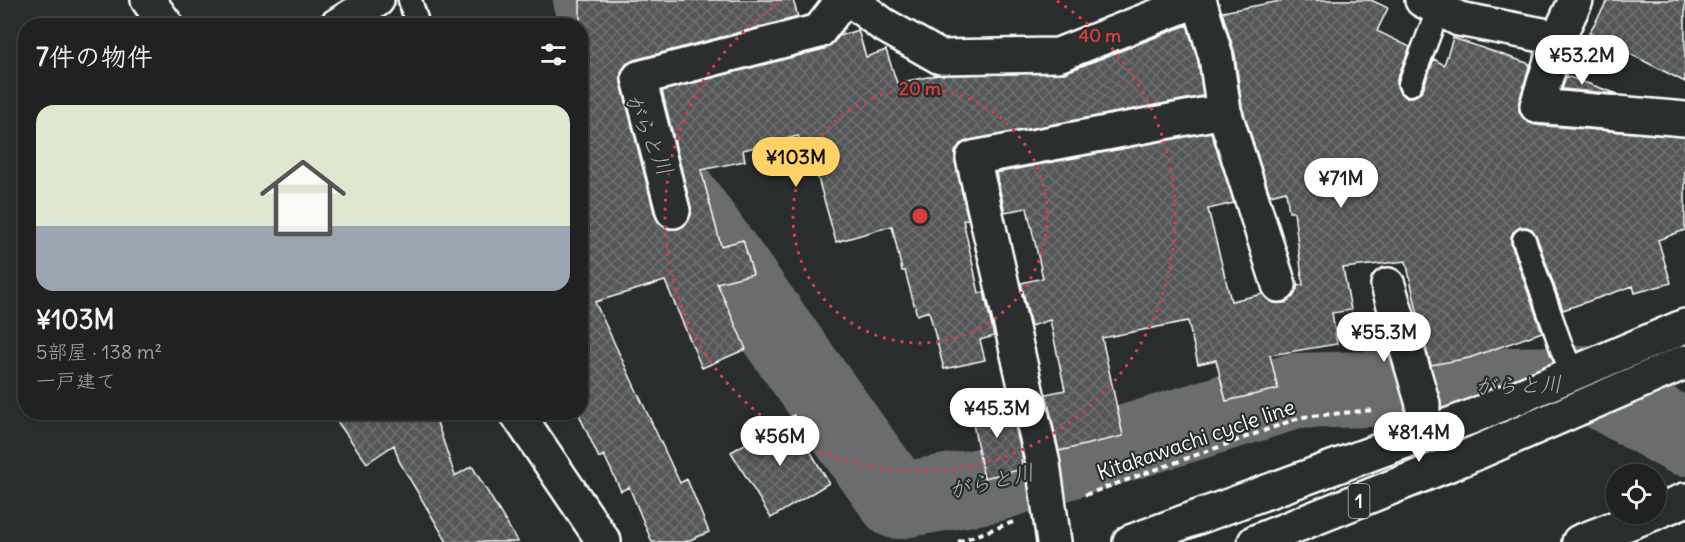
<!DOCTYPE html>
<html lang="ja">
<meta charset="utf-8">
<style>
:root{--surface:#202222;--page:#2d2f2f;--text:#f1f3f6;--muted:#a2a4a5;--line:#3d3f40;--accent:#ffd166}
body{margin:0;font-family:Delius,"Klee One",sans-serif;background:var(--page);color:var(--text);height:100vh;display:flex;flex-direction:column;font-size:22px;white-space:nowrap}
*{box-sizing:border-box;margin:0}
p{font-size:20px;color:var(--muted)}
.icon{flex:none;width:33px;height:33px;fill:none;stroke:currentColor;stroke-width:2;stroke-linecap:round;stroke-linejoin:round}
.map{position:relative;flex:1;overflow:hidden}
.drawer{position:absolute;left:18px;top:18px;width:570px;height:402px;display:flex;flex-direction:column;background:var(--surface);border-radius:24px;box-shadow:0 2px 4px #0004,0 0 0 2px var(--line)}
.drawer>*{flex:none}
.tools{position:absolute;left:1606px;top:464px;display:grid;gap:12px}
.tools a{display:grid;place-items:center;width:60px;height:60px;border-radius:50%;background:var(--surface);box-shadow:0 2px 4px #0004,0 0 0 2px var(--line);font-size:30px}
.price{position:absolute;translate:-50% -51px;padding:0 14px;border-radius:21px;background:#fff;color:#222;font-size:20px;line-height:39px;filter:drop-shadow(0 2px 3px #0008)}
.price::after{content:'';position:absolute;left:50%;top:36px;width:18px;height:14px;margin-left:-9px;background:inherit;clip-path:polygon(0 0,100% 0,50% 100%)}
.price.current{background:var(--accent);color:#111}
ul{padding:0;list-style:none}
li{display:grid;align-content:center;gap:12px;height:318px;padding:0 18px}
li span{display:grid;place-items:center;height:186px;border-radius:18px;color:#555}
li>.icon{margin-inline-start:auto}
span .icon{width:108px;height:108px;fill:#fffc;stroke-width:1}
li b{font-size:26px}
h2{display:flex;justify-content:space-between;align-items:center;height:72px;padding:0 18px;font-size:26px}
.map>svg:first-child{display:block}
</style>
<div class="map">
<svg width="1685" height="542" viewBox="0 0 1685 542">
<defs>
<pattern id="building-cross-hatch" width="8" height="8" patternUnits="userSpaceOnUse" patternTransform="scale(1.5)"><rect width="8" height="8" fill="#555758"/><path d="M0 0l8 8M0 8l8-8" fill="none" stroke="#6e7071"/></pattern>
</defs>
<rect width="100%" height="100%" fill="#2a2d2e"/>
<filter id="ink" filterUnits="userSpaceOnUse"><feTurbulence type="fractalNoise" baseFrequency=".0167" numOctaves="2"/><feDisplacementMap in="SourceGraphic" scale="12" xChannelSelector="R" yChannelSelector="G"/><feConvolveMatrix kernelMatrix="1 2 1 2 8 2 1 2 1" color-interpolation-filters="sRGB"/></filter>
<g filter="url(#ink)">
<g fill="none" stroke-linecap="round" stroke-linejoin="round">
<path stroke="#6a6c6d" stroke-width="76" d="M591 0 663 172 897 501 993 484 1295 391 1587 383 1685 438"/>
</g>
<path fill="url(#building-cross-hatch)" stroke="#fff" stroke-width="1.5" d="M580 0H793L798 17 634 60 626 64 621 72V83L655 216 660 224 669 229H678L686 224 691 215V207L662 91 824 49 833 43 839 36 858 30 866 57 886 50 897 83 938 75 1064 73 1187 25 1198 61 1203 96 970 140 960 144 955 152V162L968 219 963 220 979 293 984 292 994 336 980 340 985 360 944 369 929 311 917 315 905 271H902L892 226 836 242 818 178 798 136 743 150 745 161 701 170 721 246 743 240 753 274 717 283 746 349 702 368 665 281 595 302 680 483 687 479 709 532 685 542H652L629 487 621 491 604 455 599 458 580 417Z
M1286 0H1371L1388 8 1377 31 1410 47 1397 79V86L1400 93 1406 97H1413L1419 94 1423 89 1434 59 1444 65 1453 38 1530 64 1519 101V112L1526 121 1535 125 1685 137V230L1658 240 1671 283 1635 293 1633 286 1563 310 1536 235 1532 229 1527 227H1520L1513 232 1511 237V244L1542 332 1469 358 1431 365 1423 338 1406 261 1343 268 1351 310 1332 313 1337 344 1270 355 1278 389 1226 401 1216 360 1198 364 1188 321 1102 338 1123 436 1059 451 1046 394 1065 390 1050 320 1031 326 1021 283 1043 278 1027 208 1005 212 996 173 1211 132 1234 203 1208 209 1231 301 1263 294 1267 299 1274 303H1285L1293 297 1297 286 1303 285 1294 212H1289L1286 191 1270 195 1242 107 1235 54 1222 12Z
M1608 0H1685V82L1589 33Z
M1566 76 1618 94 1562 89Z
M1009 401 1023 459 1021 460 1023 469 984 478 970 409Z
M331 413H440L435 416 455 476 472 466 518 542H447L399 461 394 445 367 463Z
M794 415 799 432 829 483 771 518 731 452Z"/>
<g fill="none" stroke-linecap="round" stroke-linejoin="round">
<g stroke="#fff" stroke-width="27">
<path id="service" d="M410 0 418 26
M1410 84 1439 8
M1524 240 1562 349 1573 374"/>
</g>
<g stroke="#fff" stroke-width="38">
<path id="minor" d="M851 0 882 24 940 57 1058 55 1198 0
M1422 0 1459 19 1558 38
M1576 0 1558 38 1537 106 1685 119
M336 26 377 0
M1224 111 1279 285
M673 211 639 78 819 31 843 0
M1388 285 1423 404 1422 435
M1054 542 1043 464 973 158 1224 111 1216 57 1199 0
M1130 542 1471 417 1685 326"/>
</g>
<g stroke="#fff" stroke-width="38">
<path id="tertiary" d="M148 0 167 26
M516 412 604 542"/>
</g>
<g stroke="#fff" stroke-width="38">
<path id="trunk" d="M1255 542 1462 459 1685 362"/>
</g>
<g stroke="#fff" stroke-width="38">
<path id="motorway" d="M1656 512 1685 500
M1579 542 1654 513"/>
</g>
<path stroke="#fff" stroke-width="4" stroke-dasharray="6 4.5" stroke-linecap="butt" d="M1085 495 1302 417 1373 410
M958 542 1013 522"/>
<use href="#service" stroke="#2a2d2e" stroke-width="22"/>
<use href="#minor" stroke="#2a2d2e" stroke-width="33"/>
<use href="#tertiary" stroke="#2a2d2e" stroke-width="33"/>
<use href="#trunk" stroke="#2a2d2e" stroke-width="33"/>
<use href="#motorway" stroke="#2a2d2e" stroke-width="33"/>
</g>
</g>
<g fill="none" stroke="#da3e3e" stroke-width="3" stroke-dasharray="3 6">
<circle cx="920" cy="216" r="127"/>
<path d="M1057 1A255 255 0 1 1 783 1"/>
</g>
<g text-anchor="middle" stroke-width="4.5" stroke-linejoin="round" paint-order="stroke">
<rect fill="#2a2d2e" stroke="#bfc0c0" stroke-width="1.5" x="1348.5" y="484" width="21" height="34" rx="4.5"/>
<g font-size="20" font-weight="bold" fill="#fff">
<text x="1359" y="508">1</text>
</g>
<g font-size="21" fill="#fff" stroke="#2a2d2e">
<text transform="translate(1196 440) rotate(-19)" y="7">Kitakawachi cycle line</text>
</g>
<g font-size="22" font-style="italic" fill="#b4b6b6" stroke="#2a2d2e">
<text transform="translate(649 134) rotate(66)" y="8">がらと川</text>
<text transform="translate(1518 385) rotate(-2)" y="8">がらと川</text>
<text transform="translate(991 481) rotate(-13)" y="8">がらと川</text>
</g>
</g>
<circle cx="920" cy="216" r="9" fill="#da3e3e" stroke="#2a2d2e" stroke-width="3"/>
<g font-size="18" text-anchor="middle" font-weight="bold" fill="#da3e3e" stroke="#2a2d2e" stroke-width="4.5" stroke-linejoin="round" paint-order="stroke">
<text x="1100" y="42">40 m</text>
<text x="920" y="95">20 m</text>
</g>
</svg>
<div class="tools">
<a><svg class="icon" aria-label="locate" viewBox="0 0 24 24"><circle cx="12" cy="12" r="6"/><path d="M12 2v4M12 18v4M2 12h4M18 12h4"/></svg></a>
</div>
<b class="price" style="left:1582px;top:86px">¥53.2M</b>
<b class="price current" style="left:796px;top:188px">¥103M</b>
<b class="price" style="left:1341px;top:209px">¥71M</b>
<b class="price" style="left:1384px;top:363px">¥55.3M</b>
<b class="price" style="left:997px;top:439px">¥45.3M</b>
<b class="price" style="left:1419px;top:463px">¥81.4M</b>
<b class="price" style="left:780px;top:467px">¥56M</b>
<section class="drawer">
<h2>7件の物件<svg class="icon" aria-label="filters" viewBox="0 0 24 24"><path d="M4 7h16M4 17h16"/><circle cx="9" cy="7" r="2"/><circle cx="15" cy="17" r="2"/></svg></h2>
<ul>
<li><span style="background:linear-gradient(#dfe7d0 65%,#9aa5b1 0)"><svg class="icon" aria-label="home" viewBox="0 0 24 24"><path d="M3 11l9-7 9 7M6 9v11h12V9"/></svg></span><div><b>¥103M</b><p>5部屋 · 138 m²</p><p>一戸建て</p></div></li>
</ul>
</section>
</div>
